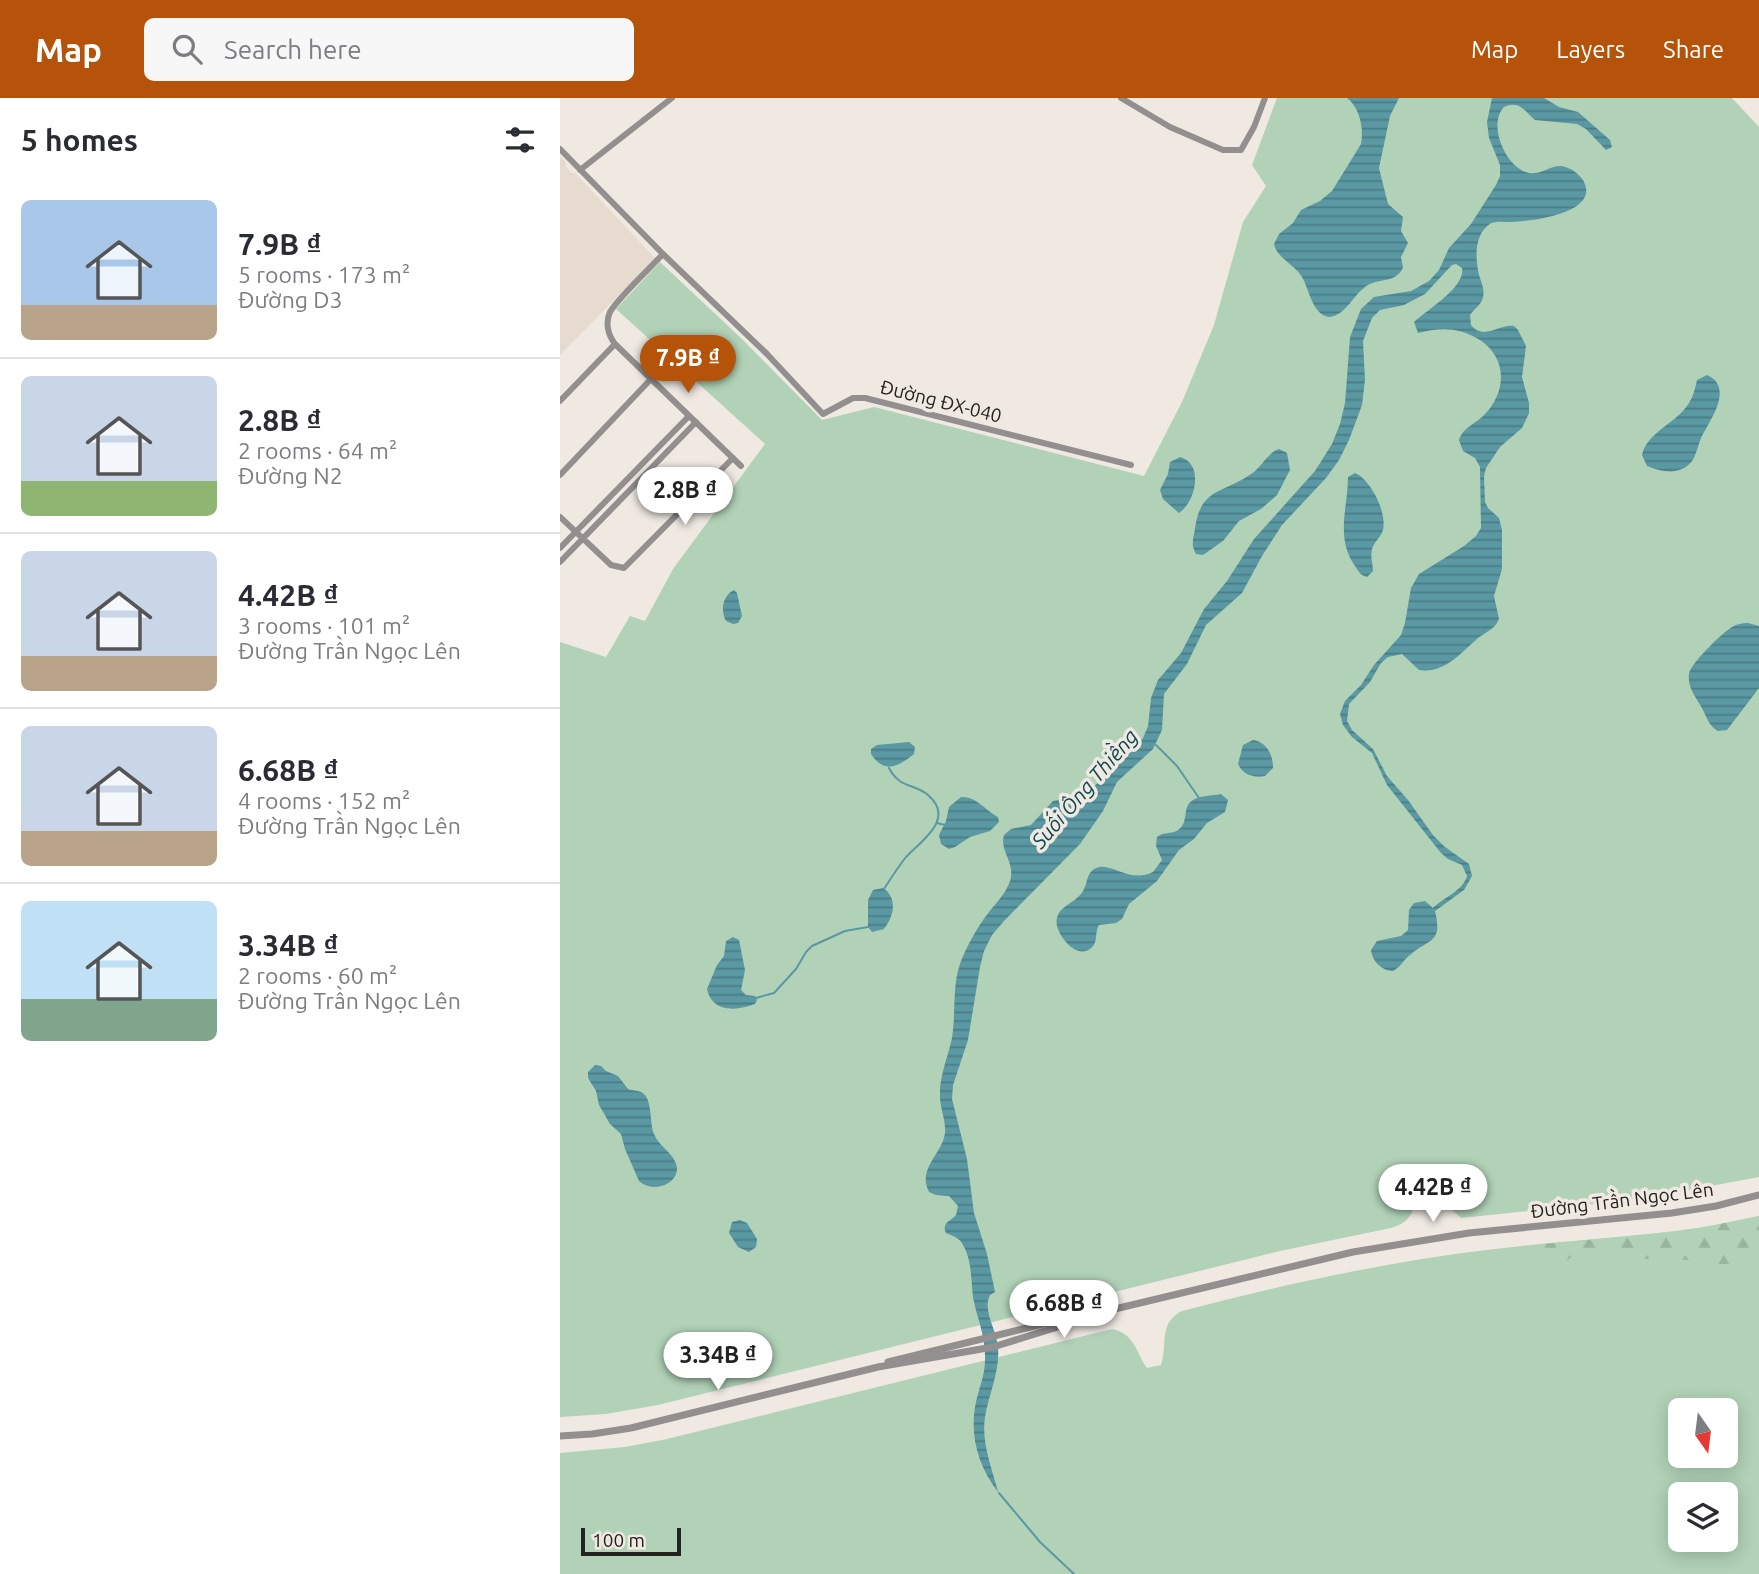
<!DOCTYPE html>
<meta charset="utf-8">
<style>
:root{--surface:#fff;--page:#f7f7f7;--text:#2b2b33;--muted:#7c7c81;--line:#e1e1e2;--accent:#b45309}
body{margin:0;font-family:Ubuntu,sans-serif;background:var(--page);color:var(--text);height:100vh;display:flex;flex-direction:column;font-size:26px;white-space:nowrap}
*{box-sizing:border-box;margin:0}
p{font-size:23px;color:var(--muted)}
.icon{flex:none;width:38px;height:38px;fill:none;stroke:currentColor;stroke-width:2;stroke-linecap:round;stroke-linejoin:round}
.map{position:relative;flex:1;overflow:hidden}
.panel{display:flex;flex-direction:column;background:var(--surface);width:560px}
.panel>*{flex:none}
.needle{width:46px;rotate:166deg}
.tools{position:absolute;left:1108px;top:1300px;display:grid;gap:14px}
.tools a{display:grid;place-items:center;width:70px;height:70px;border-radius:10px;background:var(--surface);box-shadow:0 4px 18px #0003;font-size:35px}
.scale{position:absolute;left:21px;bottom:18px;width:100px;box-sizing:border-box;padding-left:7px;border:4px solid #24211f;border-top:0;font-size:19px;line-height:24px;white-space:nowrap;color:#24211f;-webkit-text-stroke:5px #efe9e2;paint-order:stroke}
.price{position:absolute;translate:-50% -60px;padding:0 16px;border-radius:24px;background:#fff;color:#222;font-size:23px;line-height:46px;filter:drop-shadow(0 2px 4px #0008)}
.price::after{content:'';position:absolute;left:50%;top:42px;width:21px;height:16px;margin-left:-10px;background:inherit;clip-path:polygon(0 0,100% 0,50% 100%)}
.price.current{background:var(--accent);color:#fff}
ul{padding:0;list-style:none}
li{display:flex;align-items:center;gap:21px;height:175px;padding:0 21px}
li+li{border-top:2px solid var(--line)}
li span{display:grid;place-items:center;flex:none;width:196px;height:140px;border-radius:10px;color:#555}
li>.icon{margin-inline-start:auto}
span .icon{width:84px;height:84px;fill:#fffc;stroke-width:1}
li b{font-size:30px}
h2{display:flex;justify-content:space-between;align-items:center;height:84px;padding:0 21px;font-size:30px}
header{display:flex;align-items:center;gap:42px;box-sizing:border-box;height:98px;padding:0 35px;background:var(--accent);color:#fff}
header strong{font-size:33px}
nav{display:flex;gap:38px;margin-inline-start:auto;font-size:24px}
.search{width:490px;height:63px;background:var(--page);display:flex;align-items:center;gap:18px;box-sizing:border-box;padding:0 24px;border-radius:10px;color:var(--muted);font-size:26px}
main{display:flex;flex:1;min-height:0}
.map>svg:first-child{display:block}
</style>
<header>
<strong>Map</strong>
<div class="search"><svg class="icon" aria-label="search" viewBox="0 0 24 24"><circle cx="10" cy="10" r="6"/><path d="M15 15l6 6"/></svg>Search here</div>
<nav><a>Map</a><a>Layers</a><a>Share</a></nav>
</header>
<main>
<section class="panel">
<h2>5 homes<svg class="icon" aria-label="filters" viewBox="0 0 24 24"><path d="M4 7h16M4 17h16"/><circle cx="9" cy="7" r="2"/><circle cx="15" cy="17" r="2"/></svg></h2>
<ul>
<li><span style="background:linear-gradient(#a9c7e8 75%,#b9a48a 0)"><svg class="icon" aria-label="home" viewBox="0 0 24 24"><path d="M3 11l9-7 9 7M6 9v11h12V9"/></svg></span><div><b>7.9B ₫</b><p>5 rooms · 173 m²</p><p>Đường D3</p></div></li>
<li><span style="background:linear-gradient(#c9d6e8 75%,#8fb573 0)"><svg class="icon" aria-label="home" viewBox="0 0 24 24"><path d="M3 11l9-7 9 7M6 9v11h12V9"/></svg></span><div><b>2.8B ₫</b><p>2 rooms · 64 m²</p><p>Đường N2</p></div></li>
<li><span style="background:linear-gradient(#c9d6e8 75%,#b9a48a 0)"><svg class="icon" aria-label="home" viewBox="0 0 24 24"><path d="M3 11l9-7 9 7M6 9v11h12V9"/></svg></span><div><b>4.42B ₫</b><p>3 rooms · 101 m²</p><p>Đường Trần Ngọc Lên</p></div></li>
<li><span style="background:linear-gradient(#c9d6e8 75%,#b9a48a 0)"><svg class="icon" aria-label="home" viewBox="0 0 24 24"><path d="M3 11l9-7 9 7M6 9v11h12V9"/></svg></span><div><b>6.68B ₫</b><p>4 rooms · 152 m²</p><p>Đường Trần Ngọc Lên</p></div></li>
<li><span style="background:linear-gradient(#bfe0f5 70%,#7fa58c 0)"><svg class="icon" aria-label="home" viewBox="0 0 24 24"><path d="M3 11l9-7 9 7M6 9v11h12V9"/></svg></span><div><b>3.34B ₫</b><p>2 rooms · 60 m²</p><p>Đường Trần Ngọc Lên</p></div></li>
</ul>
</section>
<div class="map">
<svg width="1199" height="1476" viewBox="0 0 1199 1476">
<defs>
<pattern id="forest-firs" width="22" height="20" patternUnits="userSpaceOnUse" patternTransform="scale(1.75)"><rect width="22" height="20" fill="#b1d2b7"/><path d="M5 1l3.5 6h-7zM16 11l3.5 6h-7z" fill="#98b49d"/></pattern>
<pattern id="water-rules" width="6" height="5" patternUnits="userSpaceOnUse" patternTransform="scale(1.75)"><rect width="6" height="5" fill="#5a98a3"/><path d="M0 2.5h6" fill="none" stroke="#4a7c84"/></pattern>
</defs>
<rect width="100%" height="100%" fill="#efe9e2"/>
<path fill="#e6dbce" d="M0 58 6 65V69L12 75H15L95 160 0 257Z"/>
<path fill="#b1d2b7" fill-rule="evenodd" d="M717 0H1172L1199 29V1079L1082 1101 901 1120 890 1110 884 1096 854 1099C855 1116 848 1125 831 1130L720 1153 98 1307 46 1316 0 1319V544L46 559 70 518 85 523 113 471 205 346 56 211 100 164 182 241 262 322 314 309 584 378 622 304 654 227 683 124 706 88 692 67Z
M1199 1118V1476H0V1355L65 1349 107 1341 552 1231C574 1235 576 1254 587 1270L601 1267C608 1246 598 1225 622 1213 726 1186 829 1163 935 1151 1023 1140 1112 1139 1199 1118ZM1120 1312H1166V1358H1120ZM1120 1396H1166V1442H1120Z"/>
<path fill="url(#forest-firs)" d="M1199 1118V1160L1181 1166H1152L1120 1161H1085L1049 1151 1017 1156 992 1171 983 1146 1130 1132Z"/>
<path fill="url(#water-rules)" d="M787 0H839L830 18 819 70 828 106 843 119 841 133 848 145 841 159 843 170C835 185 821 180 808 187 793 196 787 217 769 219 752 216 750 193 742 179 735 167 716 159 714 146L719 136 733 125 741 112 760 103 772 93 801 46C804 31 800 10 787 0Z
M932 0H984L999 9 1018 14 1050 42 1052 49 1046 52 1026 31 1017 26 975 22C964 13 960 2 944 9 927 27 946 70 969 75 981 77 989 68 1000 68 1015 69 1034 87 1023 102 1011 118 971 123 952 124 945 124 938 123 931 125 914 136 915 159 919 177 921 184 925 191 923 199 922 206 914 211 910 217L911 227C924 243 938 226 954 228L958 232 966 248 962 279 969 305V315L962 330 940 349 926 370 924 378 925 404 928 410 939 420 942 432V471L934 498 939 521C934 532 927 533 918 540 901 555 884 576 859 572L842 556 828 559 821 565 810 584 789 606 787 623 792 632 813 651 827 678 848 702 873 737 885 749 909 766 912 778 904 792 875 813C883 846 869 840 850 857 843 862 841 869 833 873 822 873 812 863 811 852L817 843 841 838 848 832 849 812 854 805 865 803 873 810C884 799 903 793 907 778L902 767 888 761 881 755 827 687 812 655 792 639 783 627 780 616 785 603 801 587 814 567 841 537 845 525 851 490 859 476 904 448 916 438 921 430 920 369 915 360 903 353 899 342C903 329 916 326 925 316 947 293 947 260 920 242 900 229 880 229 858 235L854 224C867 212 906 189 902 170L896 166 892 167 865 196 844 207 820 212 812 220 803 243 805 282 802 307 789 342 779 362 766 380 722 427 702 458 682 495 646 527 627 566 604 596 602 632 593 651 557 684 543 713 520 746 444 823 432 837 424 853 420 869 408 942 393 987 392 1001 407 1061 414 1115 427 1156 435 1194 430 1197C422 1213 437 1232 438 1249 440 1274 429 1295 425 1319 421 1344 432 1370 438 1394 418 1368 409 1337 416 1304 419 1290 425 1277 425 1262 426 1238 417 1221 413 1199 411 1183 412 1162 403 1147 400 1140 393 1138 386 1135 381 1125 391 1123 396 1117L398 1108 389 1098 376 1097 369 1094C357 1070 382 1057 385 1035 386 1022 380 1011 380 998 379 979 388 959 392 940 396 916 392 889 400 866 406 849 418 828 429 814 437 804 446 795 450 783 456 765 439 753 444 737L451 731 471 727 493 703 527 695 564 661 583 640 588 628 591 600 598 582 621 555 644 511 667 483 694 441 755 373 772 346 780 326 785 305 790 239 801 211 814 199 851 193 869 183 879 172 889 150 911 126 936 87 940 78V67L929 40 927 24Z
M1147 277C1174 289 1151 321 1142 338 1138 346 1137 356 1132 363 1121 378 1101 374 1087 368L1082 357C1086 336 1115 325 1127 308 1133 300 1135 291 1137 282Z
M719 351 727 355 730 372 717 397 701 411 679 423 663 443 643 457 636 456C630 446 634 440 635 430 641 389 663 396 691 376 702 369 707 355 719 351Z
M620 359C645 366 635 405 619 415L603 401 600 392 608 376 610 364Z
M795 375C811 382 827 414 823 432 821 439 814 444 812 451 810 459 813 466 813 473L807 479C800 477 799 474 795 468 775 440 788 409 788 379Z
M174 492 177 495 182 518 178 525 173 526 166 523C160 512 163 497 174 492Z
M1188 525 1199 528V590L1167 632 1158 633C1149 628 1147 620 1143 612 1137 600 1127 590 1129 576 1130 566 1162 535 1172 529 1177 526 1182 525 1188 525Z
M693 642C707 644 713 657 713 670L705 678C694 680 683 677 678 666L683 647Z
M349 644 355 649 354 656C338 669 324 676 311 656V651L317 647Z
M661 696 668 702 665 714 647 725 634 741 619 752 597 783 569 806 562 821 556 825 539 827C534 835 539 845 530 851 515 862 493 833 497 820 500 807 516 805 523 793 528 785 526 775 536 770 551 763 569 786 593 774L602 762 596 748 597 739C604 733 611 737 618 732 630 724 621 709 633 702 641 697 652 698 661 696Z
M401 699C416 698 425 712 438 719L439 724 430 733 410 739 395 749 389 751 381 746 379 737 386 723 389 709Z
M323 790C338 800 334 818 324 831L312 834 308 829V802L313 792Z
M173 839 179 842 185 872 181 892 186 897 195 898 197 902 195 906C177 913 152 915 147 891L157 867 164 858 166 843Z
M35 967 41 968 46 973 58 978 68 991C73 993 80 992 84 996 93 1005 89 1028 95 1038 100 1049 116 1057 117 1070 117 1089 90 1094 79 1083L65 1051 61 1036 50 1026 39 1007 36 993 28 980V974Z
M180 1122 187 1125 197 1141 196 1149 189 1154 178 1149 169 1135 172 1124Z"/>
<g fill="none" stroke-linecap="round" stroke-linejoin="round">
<path stroke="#5a98a3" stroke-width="2" d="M596 647 617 668 639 700
M377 725 385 727
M324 791C331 780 338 769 346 759 361 743 396 721 368 697 354 685 340 691 329 670
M196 900 214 895 236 871 246 854 252 848 285 833 308 829
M439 1395 480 1444 514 1476"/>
<path stroke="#938f8e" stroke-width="6" d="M561 0 610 29 663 52H681L694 29 705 0
M0 51 103 156 207 256 263 316 293 300H305L571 367
M20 72 112 0
M103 156C91 169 57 201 50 214 45 225 48 237 55 246L181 368
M0 303 55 246
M0 377 91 281
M0 419 51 467 64 470 173 360
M0 450 129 318
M0 464 136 324"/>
<path stroke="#938f8e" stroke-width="7" d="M328 1264 548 1210
M0 1338 32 1336 71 1330 318 1269 433 1249 559 1210 793 1154 909 1135 1112 1115 1156 1108 1199 1097"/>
</g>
<g text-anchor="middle" stroke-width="7" stroke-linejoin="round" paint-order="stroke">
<g font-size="19" fill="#24211f" stroke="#efe9e2">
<text transform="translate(381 303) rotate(14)" y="7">Đường ĐX-040</text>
<text transform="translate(1062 1102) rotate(-7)" y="7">Đường Trần Ngọc Lên</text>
</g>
<g font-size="21" font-style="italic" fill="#0d4750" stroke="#efe9e2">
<text transform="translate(525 691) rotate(-49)" y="7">Suối Ông Thiềng</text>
</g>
</g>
</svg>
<div class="tools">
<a><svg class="needle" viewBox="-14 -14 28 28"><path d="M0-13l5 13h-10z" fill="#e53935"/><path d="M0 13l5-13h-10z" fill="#7c7c81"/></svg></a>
<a><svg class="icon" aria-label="layers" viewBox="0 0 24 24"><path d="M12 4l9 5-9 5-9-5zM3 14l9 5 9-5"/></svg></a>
</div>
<div class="scale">100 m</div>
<b class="price current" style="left:128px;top:297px">7.9B ₫</b>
<b class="price" style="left:125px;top:429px">2.8B ₫</b>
<b class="price" style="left:873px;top:1126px">4.42B ₫</b>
<b class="price" style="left:504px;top:1242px">6.68B ₫</b>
<b class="price" style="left:158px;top:1294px">3.34B ₫</b>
</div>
</main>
